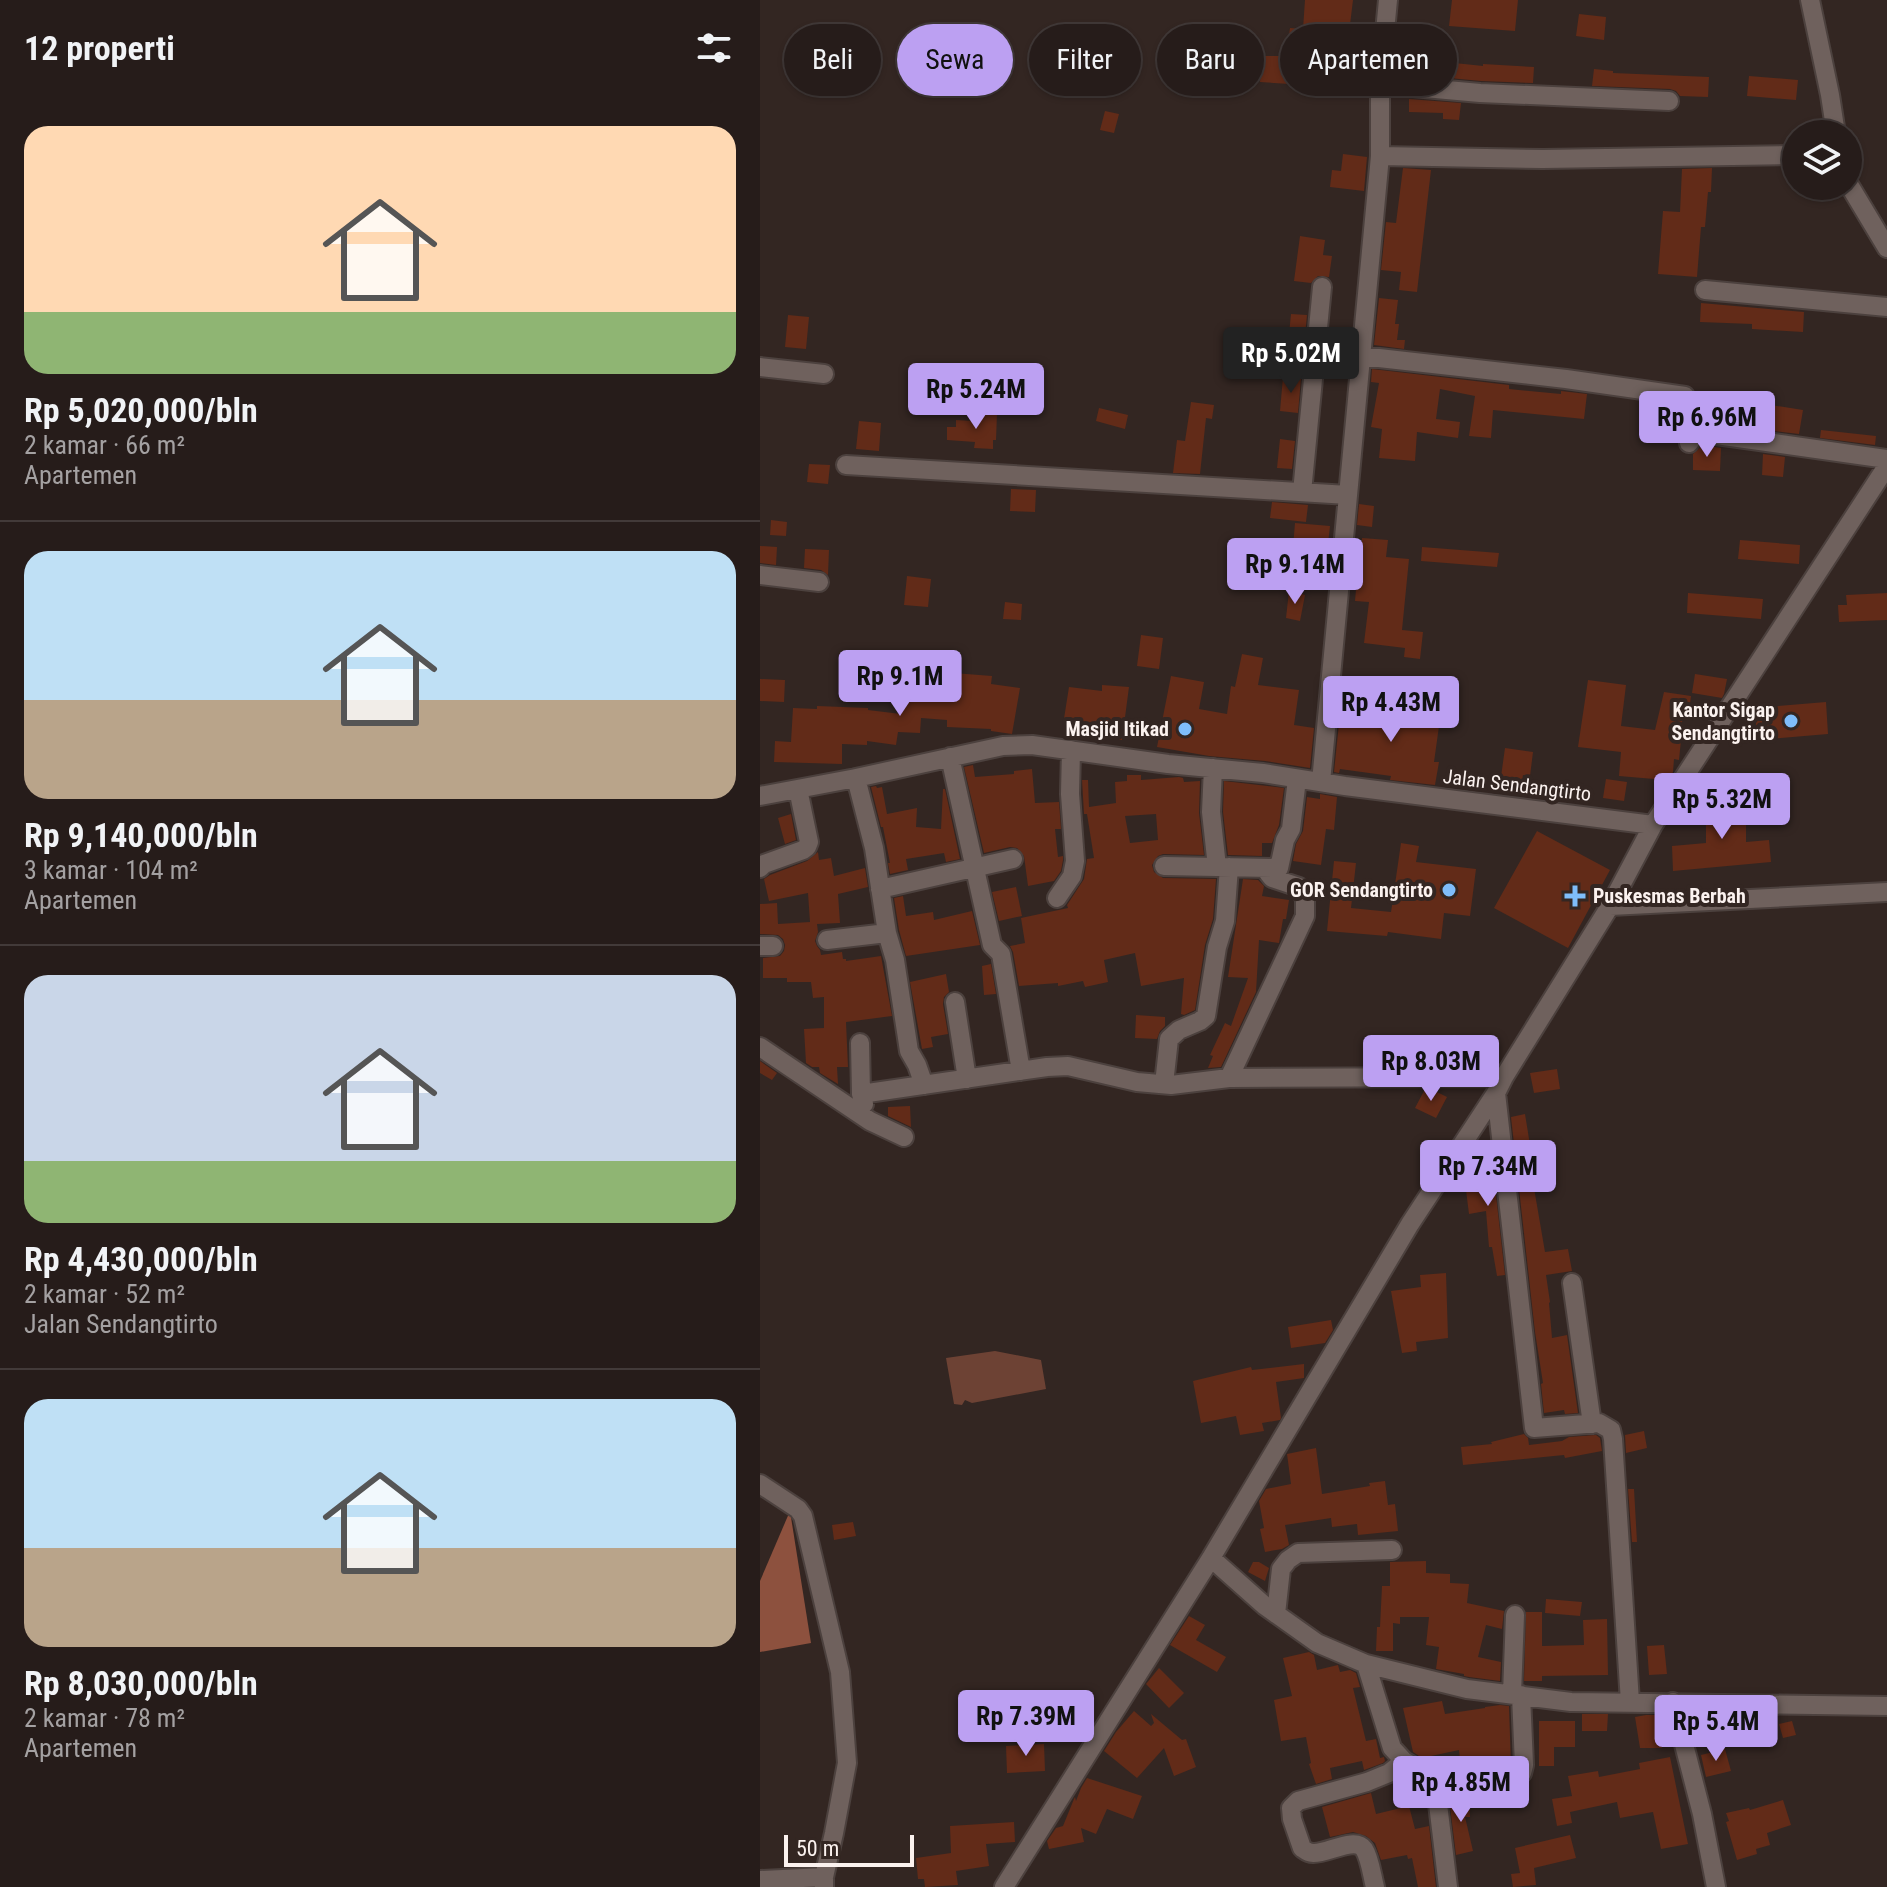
<!DOCTYPE html>
<html lang="id">
<meta charset="utf-8">
<style>
:root{--surface:#261c1a;--page:#2e2523;--text:#f1f3f6;--muted:#a4a1a2;--line:#423a39;--accent:#bca0f2}
body{margin:0;font-family:"Roboto Condensed",sans-serif;background:var(--page);color:var(--text);height:100vh;display:flex;flex-direction:column;font-size:30px;white-space:nowrap}
*{box-sizing:border-box;margin:0}
p{font-size:26px;color:var(--muted)}
.icon{flex:none;width:44px;height:44px;fill:none;stroke:currentColor;stroke-width:2;stroke-linecap:round;stroke-linejoin:round}
.map{position:relative;flex:1;overflow:hidden}
.side{display:flex;flex-direction:column;background:var(--surface);width:760px}
.side>*{flex:none}
.top-card{position:absolute;left:24px;top:24px;width:760px;height:72px;display:flex;gap:16px}
.fabs{position:absolute;left:1022px;top:120px;display:grid;gap:16px}
.fabs a{display:grid;place-items:center;width:80px;height:80px;border-radius:50%;background:var(--surface);box-shadow:0 2px 6px #0004,0 0 0 2px var(--line);font-size:40px}
.scale{position:absolute;left:24px;bottom:20px;width:130px;box-sizing:border-box;padding-left:8px;border:4px solid #fbf2ef;border-top:0;font-size:22px;line-height:28px;white-space:nowrap;color:#fbf2ef;-webkit-text-stroke:6px #332622;paint-order:stroke}
.price{position:absolute;translate:-50% -68px;padding:0 18px;border-radius:8px;background:var(--accent);color:#111;font-size:26px;line-height:52px;filter:drop-shadow(0 2px 4px #0008)}
.price::after{content:'';position:absolute;left:50%;top:48px;width:24px;height:18px;margin-left:-12px;background:inherit;clip-path:polygon(0 0,100% 0,50% 100%)}
.price.on{background:#222;color:#fff}
ul{padding:0;list-style:none}
li{display:grid;align-content:center;gap:16px;height:424px;padding:0 24px}
li+li{border-top:2px solid var(--line)}
li span{display:grid;place-items:center;height:248px;border-radius:24px;color:#555}
li>.icon{margin-inline-start:auto}
span .icon{width:144px;height:144px;fill:#fffc;stroke-width:1}
li b{font-size:34px}
h2{display:flex;justify-content:space-between;align-items:center;height:96px;padding:0 24px;font-size:34px}
.tag{padding:0 28px;border-radius:36px;background:var(--surface);box-shadow:0 2px 6px #0004,0 0 0 2px var(--line);font-size:28px;line-height:72px}
.tag.on{background:var(--accent);color:#111}
main{display:flex;flex:1;min-height:0}
.map>svg:first-child{display:block}
</style>
<main>
<section class="side">
<h2>12 properti<svg class="icon" aria-label="filters" viewBox="0 0 24 24"><path d="M4 7h16M4 17h16"/><circle cx="9" cy="7" r="2"/><circle cx="15" cy="17" r="2"/></svg></h2>
<ul>
<li><span style="background:linear-gradient(#ffd9b3 75%,#8fb573 0)"><svg class="icon" aria-label="home" viewBox="0 0 24 24"><path d="M3 11l9-7 9 7M6 9v11h12V9"/></svg></span><div><b>Rp 5,020,000/bln</b><p>2 kamar · 66 m²</p><p>Apartemen</p></div></li>
<li><span style="background:linear-gradient(#bfe0f5 60%,#b9a48a 0)"><svg class="icon" aria-label="home" viewBox="0 0 24 24"><path d="M3 11l9-7 9 7M6 9v11h12V9"/></svg></span><div><b>Rp 9,140,000/bln</b><p>3 kamar · 104 m²</p><p>Apartemen</p></div></li>
<li><span style="background:linear-gradient(#c9d6e8 75%,#8fb573 0)"><svg class="icon" aria-label="home" viewBox="0 0 24 24"><path d="M3 11l9-7 9 7M6 9v11h12V9"/></svg></span><div><b>Rp 4,430,000/bln</b><p>2 kamar · 52 m²</p><p>Jalan Sendangtirto</p></div></li>
<li><span style="background:linear-gradient(#bfe0f5 60%,#b9a48a 0)"><svg class="icon" aria-label="home" viewBox="0 0 24 24"><path d="M3 11l9-7 9 7M6 9v11h12V9"/></svg></span><div><b>Rp 8,030,000/bln</b><p>2 kamar · 78 m²</p><p>Apartemen</p></div></li>
</ul>
</section>
<div class="map">
<svg width="1127" height="1887" viewBox="0 0 1127 1887">
<rect width="100%" height="100%" fill="#332622"/>
<path fill="#6d4234" d="M235 1351 281 1360 286 1389 212 1403 205 1400 202 1405 194 1404 186 1358Z"/>
<path fill="#8d513e" d="M30 1511 51 1643 0 1652V1581Z"/>
<g fill="none" stroke-linecap="round" stroke-linejoin="round">
<path stroke="#2d0600" stroke-width="5" d="M1088 167 1094 179"/>
</g>
<path fill="#622b18" fill-rule="evenodd" d="M545 0H593L589 33 592 34V37L600 38 597 65 602 66 600 87 561 84V86L500 82 501 56H526L530 28 543 29Z
M692 0H758L755 31 689 26Z
M819 14 846 17 844 40 816 36Z
M685 62 723 66V64L774 67 773 83 721 81 636 73 637 66 684 70Z
M834 69 853 71V73L949 77 948 97 920 96 916 91 910 89 832 86Z
M989 76 1038 80 1036 100 987 96Z
M649 99 701 103 699 120 683 119V113L649 112Z
M345 111 359 114 354 133 340 130Z
M583 154 607 157 604 191 570 187 572 170 581 171Z
M643 168 671 170 657 292 639 290 641 272 621 270 626 222 636 223Z
M952 168 951 192H948L945 227H941L937 277 898 274 903 211 920 212 922 169Z
M540 236 565 240 563 255 572 256 569 277 558 276 551 283 534 281Z
M619 298 638 300 635 324H639L637 340H645L644 349 614 345Z
M941 303 1044 312 1043 332 992 329V324L940 322Z
M531 314 547 315 544 346 528 344Z
M28 315 49 317 46 349 25 347Z
M612 369 749 385V389L801 394V391L827 394 824 419 733 410 731 438 709 436 715 396 680 389 676 419 700 422 698 438 657 432 655 461 619 458 622 429 611 427 619 383 611 382Z
M523 377 541 378 538 413 520 411Z
M985 401 1043 410 1039 434 1005 430 1006 427 982 424Z
M431 402 454 405 452 419 446 418 440 474 413 473 417 440 425 441Z
M339 408 368 415 365 429 336 421Z
M212 413 237 414 236 440H233V449L214 448 215 442 187 440V427H196V420L212 421Z
M99 421 121 423 119 451 96 449Z
M1061 430 1116 436 1115 445 1060 438Z
M520 439 535 441 532 469 517 468Z
M943 445 961 448 960 471 933 470V454Z
M1003 454 1025 457 1023 477 1002 475Z
M49 464 70 465 68 484 47 482Z
M251 489 276 490 275 512 250 511Z
M512 502 548 505 546 522 510 518Z
M599 504 614 506 612 527 597 525Z
M11 520 27 522 26 536 10 535Z
M535 523 570 526 566 562 532 559Z
M602 538 628 540 626 557 649 559 642 630 663 632 660 659 644 657 645 648 604 643 609 602 595 601 597 578H600Z
M980 540 1040 545 1039 564 978 559Z
M0 546 17 547 16 565 0 563Z
M662 547 739 553 737 567 661 561Z
M45 549 69 550 68 575 61 570 44 568Z
M482 550 506 551 504 582 480 581Z
M147 576 171 579 168 607 144 605Z
M529 591 545 595 540 621 526 618Z
M928 593 1003 599 1001 619 927 613Z
M1127 593V620L1079 622 1078 605H1087L1086 595Z
M245 602 262 604 261 620 243 619Z
M381 635 403 638 399 669 377 666Z
M482 654 503 658 498 685 539 690 534 725 554 728 550 768 505 761 449 756 397 747 411 676 444 682 439 709 467 714 471 686 475 687Z
M168 671 232 676 231 684 260 688 252 734 231 731V729L187 727V720L161 718 160 733 138 732 136 745 107 741V745L82 744V764L14 762 15 741 31 742 33 708 57 709V706L108 708V710L141 714 142 693 166 694Z
M935 674 967 679 964 694 962 698 932 693Z
M0 679 25 680 24 702 0 701Z
M828 680 866 685 861 726 895 730 904 692 931 696 929 712 924 711 919 739 921 740 919 760 914 759 913 772 905 784 894 783V779L859 776 861 752 818 747Z
M342 685 369 687 362 740 335 737 336 730 303 725 309 687 342 691Z
M1066 702 1068 734 997 740 995 708Z
M636 705 681 712 674 762H679L675 785 630 780 631 776 580 769 579 773 574 772 580 714 619 718 621 706 636 708Z
M745 748 773 752 770 776 763 775 761 787 740 784Z
M213 765 215 777 254 774V771L272 769 275 803 299 802 301 829H295L298 857 303 856V860L301 871 294 881 268 886 264 856 257 848 250 847 224 853 204 767Z
M367 775H381V780L419 777 423 778 424 782 440 781 439 813 444 855 403 854 398 856 392 865 394 872 403 878 456 879 453 919 445 945 435 1010 424 1015 421 1014 424 978 381 986 375 953 344 960 348 982 325 987 323 981 298 986V983L259 986 253 952 250 946 265 943 261 918 308 908 307 905 324 879 327 859 334 858 327 814H324L322 780H328L329 807 356 803 355 782 367 781ZM396 814 398 840 370 843 365 816Z
M846 779 867 782 864 801 843 798Z
M464 781 524 788 519 825 512 843H502V856L468 855 463 812Z
M116 786 117 788 122 787 127 814 157 808 156 827 181 829 183 789H185L200 859 186 862 184 853 146 859 148 870 130 874 128 863H130L123 827H121L111 787Z
M560 794 577 797 574 830 566 829 561 865 533 861 536 844 543 831 547 797 560 799Z
M946 802H986V842L1009 840 1011 862 913 871 912 846 946 843Z
M31 814 36 840 25 844 18 818Z
M777 831 850 870 808 948 734 908Z
M641 843 659 846 656 862 716 869 710 916 684 913 681 939 628 932 627 936 567 931 574 861 596 863 591 908 631 912Z
M58 852 59 860 71 858 74 876 105 868 108 887 78 894 80 923 57 924 58 932 55 941 57 946 60 950 61 955 82 952 83 959H86V961L121 956 132 1016 86 1022 88 1067H77L78 1084 60 1073 59 1067H52L46 1063 44 1029 64 1028V997L53 998 51 982H27V978H3V958L20 956 24 951 25 945 23 939 18 935 0 934V904L17 903 18 924 50 922 48 893 9 901 4 879 10 875 47 861Z
M483 879 498 880 504 886 502 896 529 900 526 919H523L519 943 499 940 496 992 461 1067 448 1068 453 1056 450 1055 465 1023 471 1026 488 978 468 977Z
M256 887 262 916 239 921 232 892Z
M143 896 146 916 173 912 174 920 212 911 220 945 146 956 139 930 134 898Z
M231 964 236 994 224 995 222 966Z
M186 974 189 992 184 997 183 1004 188 1034 171 1037 173 1047 162 1049 150 982Z
M376 1015 405 1017V1026L400 1031 397 1039 375 1038Z
M0 1061 17 1073 12 1080 0 1073Z
M797 1069 800 1089 774 1093 770 1073Z
M665 1089H671L687 1097 676 1118 655 1108Z
M150 1106 151 1127 128 1116V1107Z
M765 1114 777 1188H774L785 1252 808 1249 812 1271 786 1275 790 1302 789 1303 792 1338 807 1335 818 1413 805 1414 804 1410 784 1413 781 1384 783 1383 775 1332 751 1117Z
M730 1142 745 1275 737 1276 732 1247H729L726 1211 709 1214 705 1182 728 1179 722 1144Z
M686 1273 688 1338 656 1342 657 1351 642 1353 631 1291 661 1287 660 1275Z
M571 1320 573 1330 565 1343 531 1348 528 1327Z
M544 1364V1378L516 1382 521 1418 520 1420 502 1423 504 1431 480 1435 476 1416 441 1423 433 1381 491 1367 492 1370Z
M884 1431 887 1448 866 1453 865 1435Z
M764 1434 768 1438 769 1445 802 1441 809 1437 836 1435 840 1438 842 1451 805 1458 804 1455 703 1465 701 1447 732 1444 731 1442Z
M556 1448 562 1494 610 1486 609 1483 625 1481 628 1505 635 1504 638 1531 598 1535 597 1524 572 1527 571 1518 525 1525 529 1545 522 1549 505 1552 500 1529 504 1528 499 1501 506 1489 531 1484 527 1454Z
M868 1489H874L877 1542H872Z
M93 1522 96 1536 74 1540 72 1525Z
M666 1561V1573L690 1574V1583L709 1584 707 1603 744 1611 742 1629 726 1625 718 1657 741 1662 740 1681 709 1677 704 1676V1674L676 1669 679 1647 666 1645 669 1617H640V1624L633 1623V1651H616L617 1627H620L622 1586H630V1562Z
M493 1562H499L509 1568 505 1581 488 1572Z
M786 1599 822 1602 820 1616 785 1613Z
M766 1612H782V1646L824 1645 823 1620 847 1619 848 1675 782 1676V1681H764Z
M429 1616 445 1625 436 1640 466 1657 457 1672 410 1645Z
M904 1645 907 1674 889 1675 887 1646Z
M549 1652 554 1655 557 1670 578 1665 580 1672 590 1670 596 1673 600 1687 593 1688 606 1741 616 1739 620 1758 624 1757 625 1761 623 1763 604 1770 602 1761 570 1768 572 1779 556 1784 549 1764 551 1763 546 1737 521 1741 514 1700 532 1696 523 1658Z
M399 1668 424 1693 409 1708 386 1684Z
M682 1701 685 1714 725 1708V1707L740 1705 749 1706 751 1766 717 1772 701 1770 699 1750 662 1758 653 1752 643 1708Z
M374 1711 391 1726 394 1723 391 1714 422 1740 426 1739 436 1767 414 1776 404 1748 377 1778 344 1751 356 1732Z
M822 1714H848L847 1731H822Z
M886 1715H897L902 1748H880L875 1717Z
M956 1716H1002L1005 1738 960 1745Z
M779 1721H815V1747H794V1766H779Z
M1032 1721 1036 1735 1023 1738 1019 1724Z
M284 1744 285 1771 247 1773 246 1746Z
M965 1749 971 1771 946 1777 941 1755Z
M910 1757 928 1844 901 1849 893 1812 860 1818 857 1802 810 1812 812 1823 797 1826 792 1799 812 1796 808 1776 838 1771 839 1777 880 1769 879 1763Z
M327 1778 382 1796 373 1819 347 1809 336 1834 321 1828 324 1842 289 1849 287 1841 296 1828 303 1826 314 1799 315 1797 316 1801 321 1788Z
M611 1793 616 1814 649 1806 655 1829 669 1826 676 1887H658L652 1858 648 1859 647 1855 621 1860 615 1843 606 1836 593 1832 570 1837 562 1807Z
M709 1796 710 1817H705L713 1851 696 1855 689 1798Z
M1023 1800 1031 1825 1007 1833 1010 1845 996 1849 997 1854 977 1860 966 1822 969 1821 966 1813 989 1808 990 1810Z
M254 1822 255 1842 226 1844 229 1866 196 1871 198 1885 165 1887 164 1879H158L156 1858 191 1853 190 1826Z
M810 1835 816 1858 774 1868 776 1885 753 1887 751 1874 760 1873 755 1848Z"/>
<g fill="none" stroke-linecap="round" stroke-linejoin="round">
<g stroke="#4c413e" stroke-width="22">
<path id="minor" d="M1050 0 1070 95 1076 134
M620 84 720 93 909 101
M620 156 783 159 1036 155
M1088 183 1127 248
M945 290 1127 307
M601 356 806 379 925 396
M0 367 64 374
M929 443 934 436 942 433 1127 459
M86 465 588 495
M542 492 562 287
M0 575 59 582
M190 757 232 945 241 954 261 1071
M561 782 620 156V84L628 0
M0 796 96 778 243 746 272 745 408 764 503 773 585 786 893 825
M404 866 457 867 451 812 453 768
M459 867 519 868 525 840 531 829 537 779
M0 868 4 864 43 850 47 847 49 842 38 789
M120 889 253 859
M297 898 312 876 315 861 310 794 311 750
M850 906 1127 892
M127 933 135 960 149 1051 157 1065 164 1085
M67 940 127 933 114 848 96 778
M0 946H13
M195 1002 207 1079
M100 1043 101 1094 104 1104
M0 1047 110 1121 144 1137
M469 1078 545 916V899L539 887 512 878 508 873V869
M404 1084 409 1039 419 1030 440 1021 446 1016 457 947 465 921 469 867
M736 1093 774 1428 839 1423 851 1430 853 1439 870 1702
M101 1094 287 1067 308 1066 377 1082 411 1085 469 1078 744 1077
M812 1283 832 1424
M0 1484 38 1509 43 1516 80 1672 87 1763 74 1833 64 1877V1887
M451 1558 505 1606 557 1643 606 1664 707 1689 811 1702 1127 1706
M516 1614 521 1569 528 1560 538 1553 632 1550
M606 1664 632 1748 644 1761 675 1779 717 1784 755 1778 762 1773 764 1765 761 1695
M752 1694 755 1615
M913 1702 942 1814 956 1887
M675 1779 688 1887
M0 1880 64 1877
M244 1887 451 1558 650 1224 736 1093 744 1077 850 906 893 825 1127 466
M615 1887C612 1876 610 1858 604 1849 595 1836 567 1854 553 1853 548 1853 546 1851 542 1848L532 1819 531 1808 538 1801 607 1782 629 1773 644 1761"/>
</g>
<use href="#minor" stroke="#6f615d" stroke-width="18"/>
</g>
<g fill="#7fbdfa" stroke="#332622" stroke-width="3">
<circle cx="1031" cy="721" r="8"/>
<circle cx="425" cy="729" r="8"/>
<circle cx="689" cy="890" r="8"/>
<path d="M811 884h8v8h8v8h-8v8h-8v-8h-8v-8h8z"/>
</g>
<g text-anchor="middle" stroke-width="8" stroke-linejoin="round" paint-order="stroke">
<g font-size="20" font-weight="bold" fill="#fbf2ef" stroke="#332622" text-anchor="end">
<text x="1015" y="717">Kantor Sigap<tspan x="1015" dy="23">Sendangtirto</tspan></text>
<text x="409" y="736">Masjid Itikad</text>
<text x="673" y="897">GOR Sendangtirto</text>
<text x="833" y="903" text-anchor="start">Puskesmas Berbah</text>
</g>
<g font-size="20" fill="#fbf2ef" stroke="#332622">
<text transform="translate(757 785) rotate(7)" y="7">Jalan Sendangtirto</text>
</g>
</g>
</svg>
<div class="fabs">
<a><svg class="icon" aria-label="layers" viewBox="0 0 24 24"><path d="M12 4l9 5-9 5-9-5zM3 14l9 5 9-5"/></svg></a>
</div>
<div class="scale">50 m</div>
<b class="price on" style="left:531px;top:395px">Rp 5.02M</b>
<b class="price" style="left:216px;top:431px">Rp 5.24M</b>
<b class="price" style="left:947px;top:459px">Rp 6.96M</b>
<b class="price" style="left:535px;top:606px">Rp 9.14M</b>
<b class="price" style="left:140px;top:718px">Rp 9.1M</b>
<b class="price" style="left:631px;top:744px">Rp 4.43M</b>
<b class="price" style="left:962px;top:841px">Rp 5.32M</b>
<b class="price" style="left:671px;top:1103px">Rp 8.03M</b>
<b class="price" style="left:728px;top:1208px">Rp 7.34M</b>
<b class="price" style="left:266px;top:1758px">Rp 7.39M</b>
<b class="price" style="left:956px;top:1763px">Rp 5.4M</b>
<b class="price" style="left:701px;top:1824px">Rp 4.85M</b>
<div class="top-card">
<a class="tag">Beli</a>
<a class="tag on">Sewa</a>
<a class="tag">Filter</a>
<a class="tag">Baru</a>
<a class="tag">Apartemen</a>
</div>
</div>
</main>
